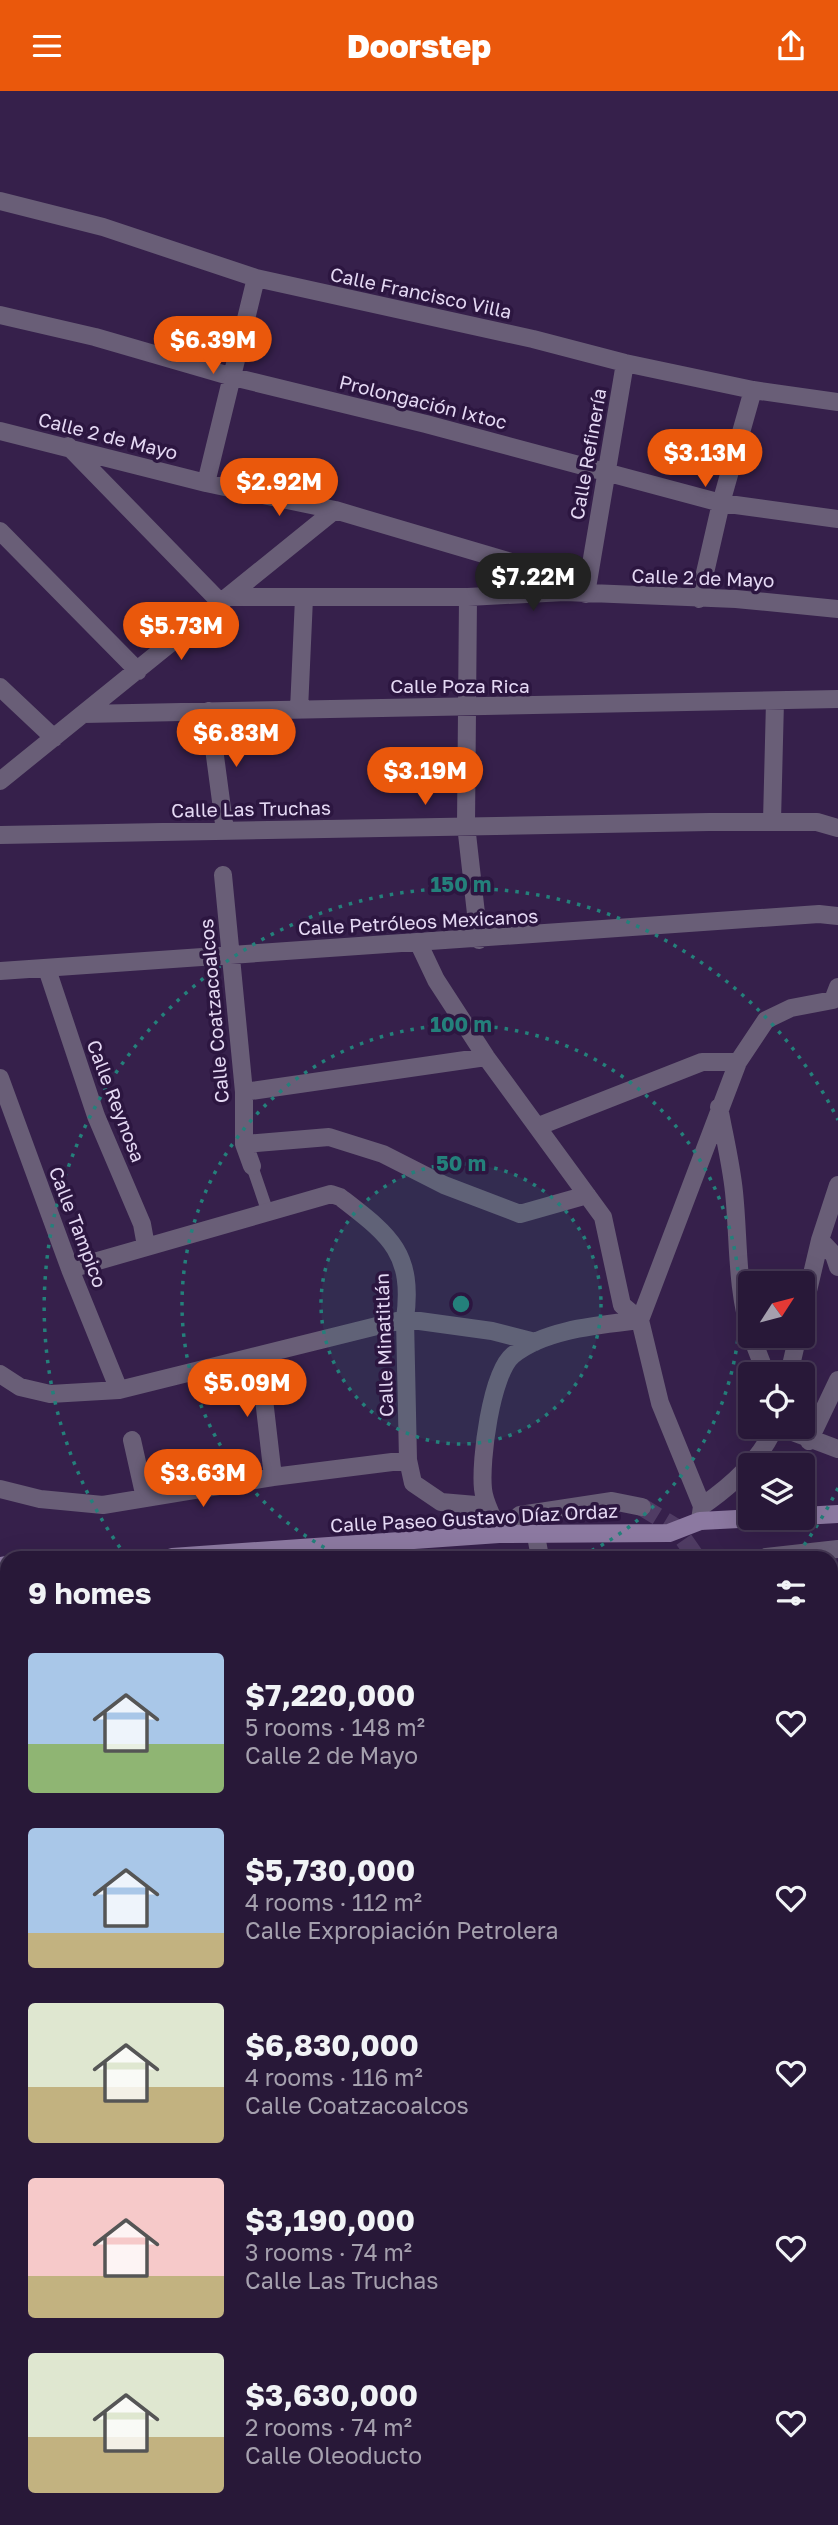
<!DOCTYPE html>
<meta charset="utf-8">
<style>
:root{--surface:#281838;--page:#342543;--text:#f1f3f6;--muted:#a5a0ae;--line:#443753;--accent:#ea580c}
body{margin:0;font-family:"Golos Text",sans-serif;background:var(--page);color:var(--text);height:100vh;display:flex;flex-direction:column;font-size:26px;white-space:nowrap}
*{box-sizing:border-box;margin:0}
p{font-size:23px;color:var(--muted)}
.icon{flex:none;width:38px;height:38px;fill:none;stroke:currentColor;stroke-width:2;stroke-linecap:round;stroke-linejoin:round}
.map{position:relative;flex:1;overflow:hidden}
.panel{position:absolute;left:0px;top:1460px;width:838px;height:975px;display:flex;flex-direction:column;background:var(--surface);border-radius:21px 21px 0 0;box-shadow:0 7px 28px #0002,0 0 0 2px var(--line)}
.panel>*{flex:none}
.needle{width:46px;rotate:54deg}
.controls{position:absolute;left:738px;top:1180px;display:grid;gap:14px}
.controls a{display:grid;place-items:center;width:77px;height:77px;border-radius:7px;background:var(--surface);box-shadow:0 7px 28px #0002,0 0 0 2px var(--line);font-size:35px}
.price{position:absolute;translate:-50% -60px;padding:0 16px;border-radius:24px;background:var(--accent);color:#fff;font-size:23px;line-height:46px;filter:drop-shadow(0 2px 4px #0008)}
.price::after{content:'';position:absolute;left:50%;top:42px;width:21px;height:16px;margin-left:-10px;background:inherit;clip-path:polygon(0 0,100% 0,50% 100%)}
.price.current{background:#222;color:#fff}
ul{padding:0;list-style:none}
li{display:flex;align-items:center;gap:21px;height:175px;padding:0 28px}
li span{display:grid;place-items:center;flex:none;width:196px;height:140px;border-radius:7px;color:#555}
li>.icon{margin-inline-start:auto}
span .icon{width:84px;height:84px;fill:#fffc;stroke-width:1}
li b{font-size:30px}
h2{display:flex;justify-content:space-between;align-items:center;height:84px;padding:0 28px;font-size:30px}
header{display:flex;justify-content:space-between;align-items:center;height:91px;padding:0 28px;background:var(--accent);color:#fff;font-size:32px;font-weight:800}
.map>svg:first-child{display:block}
</style>
<header><svg class="icon" aria-label="menu" viewBox="0 0 24 24"><path d="M4 6h16M4 12h16M4 18h16"/></svg>Doorstep<svg class="icon" aria-label="share" viewBox="0 0 24 24"><path d="M12 15V3M7 8l5-5 5 5M5 13v7h14v-7"/></svg></header>
<div class="map">
<svg width="838" height="2434" viewBox="0 0 838 2434">
<rect width="100%" height="100%" fill="#36204b"/>
<g fill="none" stroke-linecap="round" stroke-linejoin="round">
<path stroke="#503c64" stroke-width="18" stroke-dasharray="18 9" stroke-linecap="butt" d="M642 1416 675 1436 696 1466"/>
<path stroke="#7b698e" stroke-width="3.5" stroke-dasharray="5 5" stroke-linecap="butt" d="M390 2427 391 2434
M580 2434V2427"/>
<path stroke="#695e77" stroke-width="9" d="M831 1542H838
M831 1742H838
M831 2024 837 2041V2092"/>
<path stroke="#695e77" stroke-width="12" d="M252 1075 267 1119"/>
<path stroke="#695e77" stroke-width="18" d="M0 110 103 136 256 187 533 248 625 272 753 299 838 311
M0 224 95 246 233 286 426 333 721 412 838 428
M0 340 206 392 335 419 521 474 565 501
M68 355 222 513
M206 392 256 187
M0 440 138 580
M586 503 625 272
M231 506H468L565 501 736 508 838 518
M468 506 466 734 479 849
M699 508 721 412 753 299
M0 596 54 647
M299 619 304 507
M209 620 225 740
M83 623 838 608
M0 690 335 419
M772 730 775 610
M0 744 709 731H817L838 737
M223 784 244 1001V1053L252 1075
M418 851 436 889 486 966 603 1126 622 1214 640 1229 660 1312 702 1415 700 1430
M47 878 96 1025 142 1133 146 1155
M0 880 819 823 838 825
M0 987 70 1178 119 1299
M244 1001 486 966
M719 1016C724 1044 731 1072 734 1101 739 1149 736 1197 751 1244
M539 1035 702 971H738
M244 1053 329 1046 383 1063 444 1094 520 1123 587 1104
M820 1149 834 1164 838 1176
M70 1178 331 1103 340 1106C389 1144 414 1161 405 1228L408 1369 413 1392 441 1411 476 1414 499 1443
M803 1221 820 1149 838 1094
M640 1229 738 971 766 929 791 917 833 909 838 896
M751 1244 766 1283
M259 1265 273 1386
M0 1283 20 1296 50 1303 119 1299 405 1228 492 1240 535 1251
M789 1283 798 1244
M777 1335 838 1358
M132 1349 145 1407
M809 1350 838 1289
M0 1398 40 1408 103 1414 273 1386 408 1369
M702 1415C731 1395 761 1369 775 1335
M493 1428C489 1418 484 1409 483 1398 480 1370 491 1282 513 1264 545 1238 600 1234 640 1229
M499 1443 520 1424 612 1410 642 1416
M536 1445 540 1466
M766 1466 838 1458
M0 1590 7 1591
M0 1659 7 1660
M0 1737 7 1736
M0 1898 7 1901
M0 2046 7 2049
M831 2092H838
M0 2177 7 2166
M0 2207 7 2213
M0 2370 7 2375
M82 2427 92 2434
M183 2434 187 2427"/>
<path stroke="#695e77" stroke-width="18" d="M0 1763 7 1767
M0 1779 7 1783
M484 2427V2434"/>
<path stroke="#8c79a1" stroke-width="18" d="M803 1425 838 1423
M172 1466 499 1443 669 1442 700 1430 776 1426
M0 1475 7 1474"/>
</g>
<circle cx="461" cy="1213" r="140" fill="#24807b" fill-opacity=".12"/>
<g fill="none" stroke="#24807b" stroke-width="3.5" stroke-dasharray="3.5 7">
<circle cx="461" cy="1213" r="140"/>
<path d="M343 1466A279 279 0 1 1 579 1466"/>
<path d="M838 1397A419 419 0 0 1 796 1465M126 1465A419 419 0 1 1 838 1029"/>
</g>
<g text-anchor="middle" stroke-width="7" stroke-linejoin="round" paint-order="stroke">
<g font-size="19" fill="#e5d9f4" stroke="#2c1640">
<text transform="translate(421 202) rotate(12)" y="7">Calle Francisco Villa</text>
<text transform="translate(423 311) rotate(14)" y="7">Prolongación Ixtoc</text>
<text transform="translate(108 345) rotate(14)" y="7">Calle 2 de Mayo</text>
<text transform="translate(588 363) rotate(-80)" y="7">Calle Refinería</text>
<text transform="translate(703 487) rotate(2)" y="7">Calle 2 de Mayo</text>
<text x="460" y="602">Calle Poza Rica</text>
<text transform="translate(251 718) rotate(-1)" y="7">Calle Las Truchas</text>
<text transform="translate(418 831) rotate(-3)" y="7">Calle Petróleos Mexicanos</text>
<text transform="translate(214 920) rotate(-95)" y="7">Calle Coatzacoalcos</text>
<text transform="translate(116 1010) rotate(69)" y="7">Calle Reynosa</text>
<text transform="translate(78 1136) rotate(69)" y="7">Calle Tampico</text>
<text transform="translate(384 1254) rotate(-92)" y="7">Calle Minatitlán</text>
<text transform="translate(474 1427) rotate(-3)" y="7">Calle Paseo Gustavo Díaz Ordaz</text>
</g>
</g>
<circle cx="461" cy="1213" r="10" fill="#24807b" stroke="#2c1640" stroke-width="3.5"/>
<g font-size="21" text-anchor="middle" font-weight="bold" fill="#24807b" stroke="#2c1640" stroke-width="7" stroke-linejoin="round" paint-order="stroke">
<text x="461" y="801">150 m</text>
<text x="461" y="941">100 m</text>
<text x="461" y="1080">50 m</text>
</g>
</svg>
<div class="controls">
<a><svg class="needle" viewBox="-14 -14 28 28"><path d="M0-13l5 13h-10z" fill="#e53935"/><path d="M0 13l5-13h-10z" fill="#a5a0ae"/></svg></a>
<a><svg class="icon" aria-label="locate" viewBox="0 0 24 24"><circle cx="12" cy="12" r="6"/><path d="M12 2v4M12 18v4M2 12h4M18 12h4"/></svg></a>
<a><svg class="icon" aria-label="layers" viewBox="0 0 24 24"><path d="M12 4l9 5-9 5-9-5zM3 14l9 5 9-5"/></svg></a>
</div>
<b class="price" style="left:213px;top:285px">$6.39M</b>
<b class="price" style="left:705px;top:398px">$3.13M</b>
<b class="price" style="left:279px;top:427px">$2.92M</b>
<b class="price current" style="left:533px;top:522px">$7.22M</b>
<b class="price" style="left:181px;top:571px">$5.73M</b>
<b class="price" style="left:236px;top:678px">$6.83M</b>
<b class="price" style="left:425px;top:716px">$3.19M</b>
<b class="price" style="left:247px;top:1328px">$5.09M</b>
<b class="price" style="left:203px;top:1418px">$3.63M</b>
<section class="panel">
<h2>9 homes<svg class="icon" aria-label="filters" viewBox="0 0 24 24"><path d="M4 7h16M4 17h16"/><circle cx="9" cy="7" r="2"/><circle cx="15" cy="17" r="2"/></svg></h2>
<ul>
<li><span style="background:linear-gradient(#a9c7e8 65%,#8fb573 0)"><svg class="icon" aria-label="home" viewBox="0 0 24 24"><path d="M3 11l9-7 9 7M6 9v11h12V9"/></svg></span><div><b>$7,220,000</b><p>5 rooms · 148 m²</p><p>Calle 2 de Mayo</p></div><svg class="icon" aria-label="heart" viewBox="0 0 24 24"><path d="M12 20l-8-8c-3-5 5-10 8-4 3-6 11-1 8 4z"/></svg></li>
<li><span style="background:linear-gradient(#a9c7e8 75%,#c2b280 0)"><svg class="icon" aria-label="home" viewBox="0 0 24 24"><path d="M3 11l9-7 9 7M6 9v11h12V9"/></svg></span><div><b>$5,730,000</b><p>4 rooms · 112 m²</p><p>Calle Expropiación Petrolera</p></div><svg class="icon" aria-label="heart" viewBox="0 0 24 24"><path d="M12 20l-8-8c-3-5 5-10 8-4 3-6 11-1 8 4z"/></svg></li>
<li><span style="background:linear-gradient(#dfe7d0 60%,#c2b280 0)"><svg class="icon" aria-label="home" viewBox="0 0 24 24"><path d="M3 11l9-7 9 7M6 9v11h12V9"/></svg></span><div><b>$6,830,000</b><p>4 rooms · 116 m²</p><p>Calle Coatzacoalcos</p></div><svg class="icon" aria-label="heart" viewBox="0 0 24 24"><path d="M12 20l-8-8c-3-5 5-10 8-4 3-6 11-1 8 4z"/></svg></li>
<li><span style="background:linear-gradient(#f6c9c9 70%,#c2b280 0)"><svg class="icon" aria-label="home" viewBox="0 0 24 24"><path d="M3 11l9-7 9 7M6 9v11h12V9"/></svg></span><div><b>$3,190,000</b><p>3 rooms · 74 m²</p><p>Calle Las Truchas</p></div><svg class="icon" aria-label="heart" viewBox="0 0 24 24"><path d="M12 20l-8-8c-3-5 5-10 8-4 3-6 11-1 8 4z"/></svg></li>
<li><span style="background:linear-gradient(#dfe7d0 60%,#c2b280 0)"><svg class="icon" aria-label="home" viewBox="0 0 24 24"><path d="M3 11l9-7 9 7M6 9v11h12V9"/></svg></span><div><b>$3,630,000</b><p>2 rooms · 74 m²</p><p>Calle Oleoducto</p></div><svg class="icon" aria-label="heart" viewBox="0 0 24 24"><path d="M12 20l-8-8c-3-5 5-10 8-4 3-6 11-1 8 4z"/></svg></li>
</ul>
</section>
</div>
